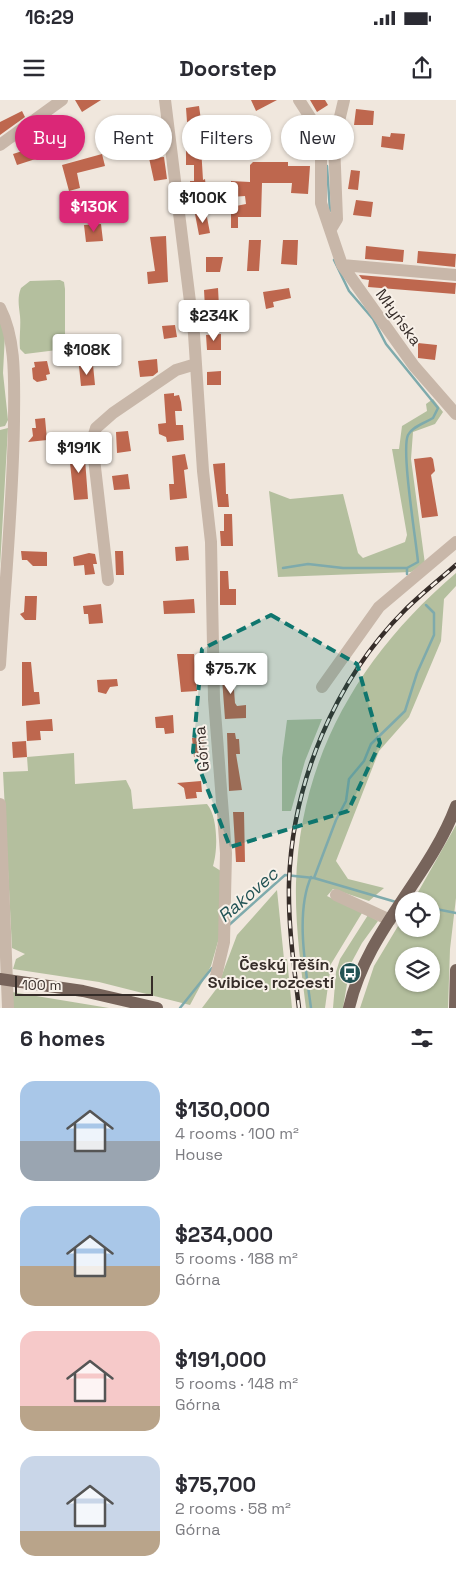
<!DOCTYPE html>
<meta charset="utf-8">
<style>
:root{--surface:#fff;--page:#f7f7f7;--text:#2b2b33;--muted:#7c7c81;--accent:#db2777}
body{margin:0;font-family:"Space Grotesk",sans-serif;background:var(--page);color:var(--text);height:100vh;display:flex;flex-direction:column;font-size:19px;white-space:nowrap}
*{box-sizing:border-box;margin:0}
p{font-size:16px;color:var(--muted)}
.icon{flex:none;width:28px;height:28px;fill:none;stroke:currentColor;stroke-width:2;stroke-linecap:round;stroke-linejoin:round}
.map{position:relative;height:908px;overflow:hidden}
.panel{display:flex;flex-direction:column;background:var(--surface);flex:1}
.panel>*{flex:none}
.guide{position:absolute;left:15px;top:15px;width:426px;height:45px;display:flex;gap:10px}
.fabs{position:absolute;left:395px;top:792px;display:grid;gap:10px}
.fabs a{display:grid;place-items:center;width:45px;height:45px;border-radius:50%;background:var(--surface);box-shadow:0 1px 4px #0004;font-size:25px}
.scale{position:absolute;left:15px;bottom:12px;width:138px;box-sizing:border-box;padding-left:5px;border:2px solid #362d29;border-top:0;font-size:14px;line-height:18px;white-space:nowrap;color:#362d29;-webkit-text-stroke:4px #f8f1e9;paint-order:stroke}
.price{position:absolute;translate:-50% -42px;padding:0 11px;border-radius:5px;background:#fff;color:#222;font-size:16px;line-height:32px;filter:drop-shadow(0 1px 2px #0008)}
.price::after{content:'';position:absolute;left:50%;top:30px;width:15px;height:11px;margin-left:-8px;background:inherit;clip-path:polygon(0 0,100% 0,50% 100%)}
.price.current{background:var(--accent);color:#fff}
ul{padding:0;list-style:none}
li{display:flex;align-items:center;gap:15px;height:125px;padding:0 20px}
li span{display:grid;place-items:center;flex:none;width:140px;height:100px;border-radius:15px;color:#555}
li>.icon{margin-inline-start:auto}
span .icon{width:60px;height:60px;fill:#fffc;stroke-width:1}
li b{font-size:21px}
h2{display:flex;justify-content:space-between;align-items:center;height:60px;padding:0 20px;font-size:21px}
.chip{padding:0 18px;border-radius:22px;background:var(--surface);box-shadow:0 1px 4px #0004;font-size:18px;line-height:45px}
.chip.current{background:var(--accent);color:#fff}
.status{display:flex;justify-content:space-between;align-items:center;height:35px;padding:0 25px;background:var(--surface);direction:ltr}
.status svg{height:14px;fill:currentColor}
header{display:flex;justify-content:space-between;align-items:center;height:65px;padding:0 20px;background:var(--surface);font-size:22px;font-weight:700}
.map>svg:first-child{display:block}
</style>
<div class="status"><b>16:29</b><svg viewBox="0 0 49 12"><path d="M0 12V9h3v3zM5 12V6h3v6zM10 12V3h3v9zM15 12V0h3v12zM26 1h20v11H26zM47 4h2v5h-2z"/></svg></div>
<header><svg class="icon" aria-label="menu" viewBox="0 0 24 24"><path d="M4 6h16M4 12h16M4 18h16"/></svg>Doorstep<svg class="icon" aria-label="share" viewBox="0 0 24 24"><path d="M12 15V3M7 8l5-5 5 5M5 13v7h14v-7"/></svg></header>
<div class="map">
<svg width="456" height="908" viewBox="0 0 456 908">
<rect width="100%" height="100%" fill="#f0e7dd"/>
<path fill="#b4bf9e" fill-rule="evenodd" d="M60 180 64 182 65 189V249L25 254 20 249C19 238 21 226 20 216 19 206 17 198 21 188L30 181Z
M0 220 5 234 3 273 8 320 5 326 0 327Z
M433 299 443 312 435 324 413 332 411 359 425 464 411 472 278 477 269 391 290 399 343 394 358 453 363 458 405 442 407 435 392 349H399L402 326 427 311 426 304Z
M8 328 0 467V330Z
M456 473V486L444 499 441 541 409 617 379 651 336 761 348 779 384 788 369 801 333 789 327 796 362 813 331 864 325 908H306C301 867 295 825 296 783 300 656 361 554 456 473Z
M322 619 305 661 291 711H282V658L287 620Z
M74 653 75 684 126 680 131 690 133 709 207 704C218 717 218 750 213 766L221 771V831L211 866 190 905 99 882 13 869 16 859 25 854 12 848 3 672 28 671 27 657Z
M456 725V798L450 849 448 908H360L374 866 404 816V829H431V801H413ZM404 856H431V884H404Z
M277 790 284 859H287L292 908H202L217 888 237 835Z
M368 815 378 821 362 843 349 867 346 866 344 873 348 878 343 908H333L336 872 340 859Z
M12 892 109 908H12Z"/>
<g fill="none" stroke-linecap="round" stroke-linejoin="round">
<path stroke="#7eaaac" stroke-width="2.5" d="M327 66 330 111
M334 160 349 191 373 219 386 244 438 308 433 318C425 323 413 326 408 335 401 350 416 440 418 462L407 468V474
M283 468 308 464 343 468H407
M311 777C295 813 306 870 311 908
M314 778 336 720 346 701 349 679 364 661 371 644 405 611 417 573 434 535V513L426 505
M431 808 456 813
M229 825 285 775 314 778 396 802
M180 908 212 868"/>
</g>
<path fill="#be674e" d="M75 0H101L82 12Z
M251 0H277L256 11Z
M310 0H325L328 5 317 12Z
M199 6 201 20 187 22 186 8Z
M356 9 374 11 373 25H354Z
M22 11 25 17 0 35V22Z
M158 22 160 38 148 39 146 24Z
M391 33 405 34 403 50 381 47 382 36 390 37Z
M47 43 51 54 17 65 13 54Z
M186 47H201L203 80 205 79 207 97 192 99 190 81H194V65H186Z
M102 54 105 66 77 73 80 88 69 91 62 65Z
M164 57 167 79 154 81 149 58Z
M253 62H288V66H310L308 94 291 93 292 83H262L261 117H238V128H231V107L246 104 245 96 231 97V81L250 82V65Z
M351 70 360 71 358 90 348 89Z
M356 100 373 102 371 117 353 115Z
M206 112 210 133 199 135 195 114Z
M101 124 103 141 86 142 84 125Z
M166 136 168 182 148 184 147 172 155 171 150 137Z
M249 140H261L259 171H247Z
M283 140H298L297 165 281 164Z
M366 146 404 150 403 162 365 159Z
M418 151 456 154 455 167 417 163Z
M206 157H223L220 172H206Z
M359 175 456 183 455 194 368 187 369 180 362 179Z
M218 188 219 207 205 208 204 190Z
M289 188 291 198 273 202 274 207 266 209 263 192Z
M175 225 177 237 164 239 162 226Z
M221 234V250H207L206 235Z
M418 243 437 245 435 260 418 258Z
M157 259 158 272 153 276 140 277 138 261Z
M47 261 50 274 46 275 47 280 37 282 33 279 32 268 35 267 34 262Z
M93 265 95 285 81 286 79 266Z
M221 271V285H207V272Z
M174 293V296L179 295 181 302 182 311H175L176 325H183L184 340 167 342 166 337 159 334 158 324 166 323 164 294Z
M45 318 47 340 28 342 33 336 32 328H36L35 319Z
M128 331 131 351 117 353 116 332Z
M84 346 88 399 74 400 70 363 74 362 73 347Z
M185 354 188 369 184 370 187 398 170 400 169 384H174L172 356Z
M431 357 433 359 435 371 431 375 438 416 422 418 414 359Z
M225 363 226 394H228L229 407H218L213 364Z
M128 374 130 389 114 390 112 376Z
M224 414H232L233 446H221L220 431H224Z
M188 446 189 460 176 461 175 447Z
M21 451 47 452V466H33L27 460H22Z
M115 451H123L124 475H116Z
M89 453 95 454 97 464H93L95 474 85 475 84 465 74 466 73 457Z
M220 471H228L229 489H236V505H220Z
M25 496H37L36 520H25L20 514 24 512Z
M194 499 195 513 164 514 163 501Z
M101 504 103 523 89 524 88 514H84L83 506Z
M177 554H194L197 591 181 592Z
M22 562H31L34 592H39L40 604 22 606Z
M232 564 235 603 237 606 246 605V618L225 619 221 565Z
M117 579 118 586 110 587 106 594 98 592 97 580Z
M173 615 174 633 165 634 164 628H156L155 617Z
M52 619 53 631H40L41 640 27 641 26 621Z
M227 633H235L236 639H239L240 654H236L242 690 229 691Z
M204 637 205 656 194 657 192 638Z
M26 641 27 657 13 658 12 642Z
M201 681 202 692H196L197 698 186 699 184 688 177 683Z
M233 712H244L245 762H236Z"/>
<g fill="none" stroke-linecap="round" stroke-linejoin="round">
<path stroke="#c8b7a9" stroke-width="12" d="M165 0 194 234 203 371 211 442 214 599 226 753 224 842 215 880
M299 0 317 28 321 43V103L342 165 414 266 456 314
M0 45 62 0
M331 129 337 119 334 42 344 0
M342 165 456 175
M0 208C17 241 14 285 14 321 13 402 5 483 0 565
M108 480 92 341 96 328 113 313 176 270 196 264
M322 587 379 507 456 442
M0 704 8 908
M336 795 390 820"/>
<path stroke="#77645b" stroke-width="12" d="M0 879 83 891 157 908
M349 908C366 832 429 778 456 706
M455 908 456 870"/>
<g stroke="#362d29" stroke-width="4.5">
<path id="rail" d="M299 908C294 867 288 825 289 783 292 684 334 581 405 510 421 494 439 480 456 465"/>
</g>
<use href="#rail" stroke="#f8f1e9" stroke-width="2.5" stroke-dasharray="8" stroke-linecap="butt"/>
</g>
<path fill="#0f766e" fill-opacity="0.2" stroke="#0f766e" stroke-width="4" stroke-dasharray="10 6" stroke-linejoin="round" d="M271 515 357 564 380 643 348 711 230 747 193 652 202 549Z"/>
<defs>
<g id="bus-disc" transform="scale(1.125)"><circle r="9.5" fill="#215254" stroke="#f8f1e9"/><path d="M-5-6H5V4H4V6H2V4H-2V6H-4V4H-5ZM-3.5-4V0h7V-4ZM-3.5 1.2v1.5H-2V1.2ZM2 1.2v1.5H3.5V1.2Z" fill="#fff"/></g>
</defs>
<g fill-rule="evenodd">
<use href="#bus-disc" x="350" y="873"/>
</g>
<g text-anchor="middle" stroke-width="4" stroke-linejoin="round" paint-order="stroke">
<g font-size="16" fill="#362d29" stroke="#f8f1e9">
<text transform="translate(399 217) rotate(54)" y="6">Młyńska</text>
<text transform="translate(201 649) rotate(-95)" y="6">Górna</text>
</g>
<g font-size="16" font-weight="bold" fill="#362d29" stroke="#f8f1e9" text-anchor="end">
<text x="334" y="870">Český Těšín,<tspan x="334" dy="18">Svibice, rozcestí</tspan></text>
</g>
<g font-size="18" font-style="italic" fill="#215254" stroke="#f8f1e9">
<text transform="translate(248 795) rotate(-41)" y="6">Rakovec</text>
</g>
</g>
</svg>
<div class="fabs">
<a><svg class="icon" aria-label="locate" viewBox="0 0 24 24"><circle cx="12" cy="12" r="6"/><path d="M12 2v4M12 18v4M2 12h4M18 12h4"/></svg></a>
<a><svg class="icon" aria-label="layers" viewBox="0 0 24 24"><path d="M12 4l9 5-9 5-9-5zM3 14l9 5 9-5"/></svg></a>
</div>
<div class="scale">100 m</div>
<b class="price" style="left:203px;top:124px">$100K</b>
<b class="price current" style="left:94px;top:133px">$130K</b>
<b class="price" style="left:214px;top:242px">$234K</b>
<b class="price" style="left:87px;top:276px">$108K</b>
<b class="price" style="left:79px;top:374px">$191K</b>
<b class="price" style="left:231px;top:595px">$75.7K</b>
<div class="guide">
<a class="chip current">Buy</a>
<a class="chip">Rent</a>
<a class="chip">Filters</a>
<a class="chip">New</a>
</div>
</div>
<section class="panel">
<h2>6 homes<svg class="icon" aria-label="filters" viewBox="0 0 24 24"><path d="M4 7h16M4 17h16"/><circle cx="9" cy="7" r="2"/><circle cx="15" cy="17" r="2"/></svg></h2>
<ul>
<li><span style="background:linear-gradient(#a9c7e8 60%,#9aa5b1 0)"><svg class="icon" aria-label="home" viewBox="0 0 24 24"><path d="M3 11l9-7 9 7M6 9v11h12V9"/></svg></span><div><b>$130,000</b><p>4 rooms · 100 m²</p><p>House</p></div></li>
<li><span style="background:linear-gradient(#a9c7e8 60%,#b9a48a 0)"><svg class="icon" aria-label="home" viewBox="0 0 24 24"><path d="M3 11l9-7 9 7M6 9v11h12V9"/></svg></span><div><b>$234,000</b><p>5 rooms · 188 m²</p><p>Górna</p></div></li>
<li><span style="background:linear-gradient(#f6c9c9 75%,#b9a48a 0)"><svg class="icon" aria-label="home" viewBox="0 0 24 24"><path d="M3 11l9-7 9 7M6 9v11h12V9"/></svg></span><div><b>$191,000</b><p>5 rooms · 148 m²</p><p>Górna</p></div></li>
<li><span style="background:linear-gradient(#c9d6e8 75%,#b9a48a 0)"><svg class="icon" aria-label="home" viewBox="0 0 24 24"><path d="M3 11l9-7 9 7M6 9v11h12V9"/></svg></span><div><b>$75,700</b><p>2 rooms · 58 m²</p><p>Górna</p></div></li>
</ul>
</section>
